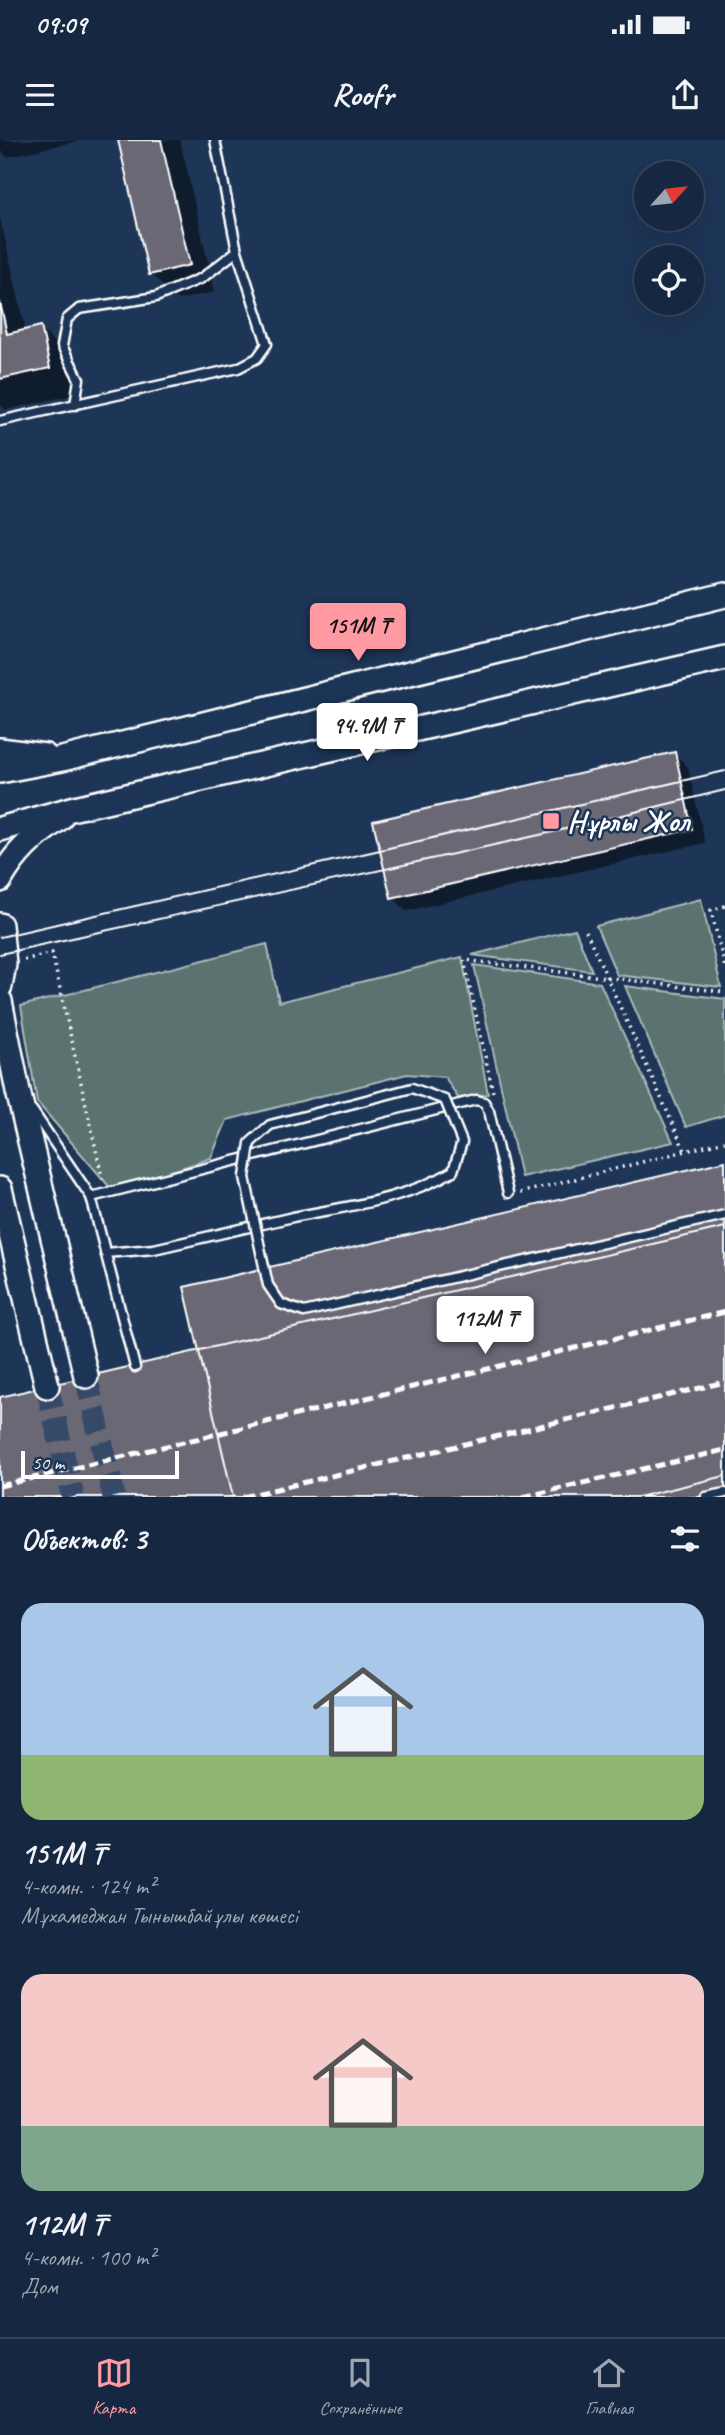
<!DOCTYPE html>
<html lang="ru">
<meta charset="utf-8">
<style>
:root{--surface:#162841;--page:#23344c;--text:#f1f3f6;--muted:#9ea6b1;--line:#35445a;--accent:#ff9aa2}
body{margin:0;font-family:Caveat,sans-serif;background:var(--page);color:var(--text);height:100vh;display:flex;flex-direction:column;font-size:26px;white-space:nowrap}
*{box-sizing:border-box;margin:0}
p{font-size:23px;color:var(--muted)}
.icon{flex:none;width:38px;height:38px;fill:none;stroke:currentColor;stroke-width:2;stroke-linecap:round;stroke-linejoin:round}
.map{position:relative;height:1357px;overflow:hidden}
.details{display:flex;flex-direction:column;background:var(--surface);flex:1}
.details>*{flex:none}
.needle{width:46px;rotate:63deg}
.buttons{position:absolute;left:634px;top:21px;display:grid;gap:14px}
.buttons a{display:grid;place-items:center;width:70px;height:70px;border-radius:50%;background:var(--surface);box-shadow:0 7px 28px #0002,0 0 0 2px var(--line);font-size:35px}
.scale{position:absolute;left:21px;bottom:18px;width:158px;box-sizing:border-box;padding-left:7px;border:4px solid #fff;border-top:0;font-size:19px;line-height:24px;white-space:nowrap;color:#fff;-webkit-text-stroke:5px #1d3557;paint-order:stroke}
.price{position:absolute;translate:-50% -60px;padding:0 16px;border-radius:7px;background:#fff;color:#222;font-size:23px;line-height:46px;filter:drop-shadow(0 2px 4px #0008)}
.price::after{content:'';position:absolute;left:50%;top:42px;width:21px;height:16px;margin-left:-10px;background:inherit;clip-path:polygon(0 0,100% 0,50% 100%)}
.price.active{background:var(--accent);color:#111}
ul{padding:0;list-style:none}
li{display:grid;align-content:center;gap:14px;height:371px;padding:0 21px}
li span{display:grid;place-items:center;height:217px;border-radius:21px;color:#555}
li>.icon{margin-inline-start:auto}
span .icon{width:126px;height:126px;fill:#fffc;stroke-width:1}
li b{font-size:30px}
h2{display:flex;justify-content:space-between;align-items:center;height:84px;padding:0 21px;font-size:30px}
.status{display:flex;justify-content:space-between;align-items:center;height:49px;padding:0 35px;background:var(--surface);direction:ltr}
.status svg{height:19px;fill:currentColor}
header{display:flex;justify-content:space-between;align-items:center;height:91px;padding:0 21px;background:var(--surface);font-size:32px;font-weight:600}
.tab-bar{display:flex;justify-content:space-around;align-items:center;height:98px;border-top:2px solid var(--line);background:var(--surface);font-size:19px;color:var(--muted)}
.tab-bar a{display:grid;justify-items:center;gap:4px}
.tab-bar .active{color:var(--accent)}
.map>svg:first-child{display:block}
</style>
<div class="status"><b>09:09</b><svg viewBox="0 0 49 12"><path d="M0 12V9h3v3zM5 12V6h3v6zM10 12V3h3v9zM15 12V0h3v12zM26 1h20v11H26zM47 4h2v5h-2z"/></svg></div>
<header><svg class="icon" aria-label="menu" viewBox="0 0 24 24"><path d="M4 6h16M4 12h16M4 18h16"/></svg>Roofr<svg class="icon" aria-label="share" viewBox="0 0 24 24"><path d="M12 15V3M7 8l5-5 5 5M5 13v7h14v-7"/></svg></header>
<div class="map">
<svg width="725" height="1357" viewBox="0 0 725 1357">
<rect width="100%" height="100%" fill="#1d3557"/>
<filter id="ink" filterUnits="userSpaceOnUse"><feTurbulence type="fractalNoise" baseFrequency=".0143" numOctaves="2"/><feDisplacementMap in="SourceGraphic" scale="14" xChannelSelector="R" yChannelSelector="G"/><feConvolveMatrix kernelMatrix="1 2 1 2 8 2 1 2 1" color-interpolation-filters="sRGB"/></filter>
<g filter="url(#ink)">
<path fill="#5a736f" stroke="#acb9b7" stroke-width="2" d="M701 759 721 847 617 835 596 786Z
M575 789 592 831 472 815Z
M267 804 279 862 462 817 488 954 458 958 445 937 407 934 227 980 211 1018 113 1051 37 962 21 866Z
M474 825 600 843 673 1002 521 1037Z
M625 846 725 859V975L686 987Z"/>
<path fill="#0007" d="M0 0H83L7 17 0 9Z
M120 0H180L215 152 178 160 151 134Z
M0 77 26 191 40 188 67 215 76 254 6 270 0 264Z
M675 614 688 627 705 703 406 771 393 757Z"/>
<path fill="#6b6874" stroke="#fff" stroke-width="2" d="M118 0H161L190 125 149 135Z
M0 162 7 194 41 186 50 228 0 239Z
M675 612 692 689 391 758 373 681Z
M725 1021V1357H233L184 1147Z
M725 1087V1336L638 1357H0V1257Z"/>
<g fill="none" stroke-linecap="round" stroke-linejoin="round">
<path stroke="#344968" stroke-width="23" stroke-dasharray="23 11" stroke-linecap="butt" d="M86 1236 114 1357
M47 1246 73 1357"/>
<g stroke="#fff" stroke-width="13">
<path id="lane" d="M75 265 79 239 62 206 67 179 79 169 156 157 202 138 237 111
M0 281 238 228 257 218 267 204 237 111 215 0
M32 970 91 1057 135 1227
M91 1057 476 960 484 962 489 971 508 1053
M105 1113 154 1109 293 1077
M706 1357 725 1353"/>
</g>
<g stroke="#fff" stroke-width="28">
<path id="secondary" d="M0 610 45 616
M0 631 62 619 725 455
M0 689 75 668 725 518
M0 740C16 712 33 697 60 678
M0 785 4 824 0 846
M0 861 18 951 86 1236
M0 1049 47 1246"/>
</g>
<path stroke="#fff" stroke-width="3.5" stroke-dasharray="2 5" stroke-linecap="butt" d="M725 766 711 770 725 828
M586 791 685 1011
M24 820 52 813 103 1041
M493 952 464 820 725 852
M520 1053 725 1001"/>
<use href="#lane" stroke="#1d3557" stroke-width="8"/>
<use href="#secondary" stroke="#1d3557" stroke-width="23"/>
<path stroke="#fff" stroke-width="2" d="M0 797 725 631
M0 814 553 692 725 650"/>
<path stroke="#fff" stroke-width="5" stroke-dasharray="10 5" stroke-linecap="butt" d="M0 1346 725 1172
M243 1357 725 1242
M523 1357 725 1310"/>
<g stroke="#fff" stroke-width="13" stroke-linecap="butt">
<path id="lane-bridge" d="M293 1077C348 1066 405 1060 453 1031L462 1002 445 960 412 948 270 985 250 1003 245 1037 268 1145 281 1164 304 1172 725 1075"/>
</g>
<use href="#lane-bridge" stroke="#1d3557" stroke-width="8"/>
</g>
</g>
<rect fill="#ff9aa2" stroke="#1d3557" stroke-width="2.5" x="542" y="672" width="18" height="18" rx="3.5"/>
<g text-anchor="middle" stroke-width="5" stroke-linejoin="round" paint-order="stroke">
<g font-size="30" font-weight="bold" fill="#fff" stroke="#1d3557" text-anchor="start">
<text x="567" y="691">Нұрлы Жол</text>
</g>
</g>
</svg>
<div class="buttons">
<a><svg class="needle" viewBox="-14 -14 28 28"><path d="M0-13l5 13h-10z" fill="#e53935"/><path d="M0 13l5-13h-10z" fill="#9ea6b1"/></svg></a>
<a><svg class="icon" aria-label="locate" viewBox="0 0 24 24"><circle cx="12" cy="12" r="6"/><path d="M12 2v4M12 18v4M2 12h4M18 12h4"/></svg></a>
</div>
<div class="scale">50 m</div>
<b class="price active" style="left:358px;top:523px">151M ₸</b>
<b class="price" style="left:367px;top:623px">94.9M ₸</b>
<b class="price" style="left:485px;top:1216px">112M ₸</b>
</div>
<section class="details">
<h2>Объектов: 3<svg class="icon" aria-label="filters" viewBox="0 0 24 24"><path d="M4 7h16M4 17h16"/><circle cx="9" cy="7" r="2"/><circle cx="15" cy="17" r="2"/></svg></h2>
<ul>
<li><span style="background:linear-gradient(#a9c7e8 70%,#8fb573 0)"><svg class="icon" aria-label="home" viewBox="0 0 24 24"><path d="M3 11l9-7 9 7M6 9v11h12V9"/></svg></span><div><b>151M ₸</b><p>4-комн. · 124 m²</p><p>Мұхамеджан Тынышбайұлы көшесі</p></div></li>
<li><span style="background:linear-gradient(#f6c9c9 70%,#7fa58c 0)"><svg class="icon" aria-label="home" viewBox="0 0 24 24"><path d="M3 11l9-7 9 7M6 9v11h12V9"/></svg></span><div><b>112M ₸</b><p>4-комн. · 100 m²</p><p>Дом</p></div></li>
</ul>
</section>
<nav class="tab-bar">
<a class="active"><svg class="icon" aria-label="map" viewBox="0 0 24 24"><path d="M3 6l6-2 6 2 6-2v14l-6 2-6-2-6 2zM9 4v14M15 6v14"/></svg>Карта</a>
<a><svg class="icon" aria-label="saved" viewBox="0 0 24 24"><path d="M7 4h10v16l-5-4-5 4z"/></svg>Сохранённые</a>
<a><svg class="icon" aria-label="home" viewBox="0 0 24 24"><path d="M3 11l9-7 9 7M6 9v11h12V9"/></svg>Главная</a>
</nav>
